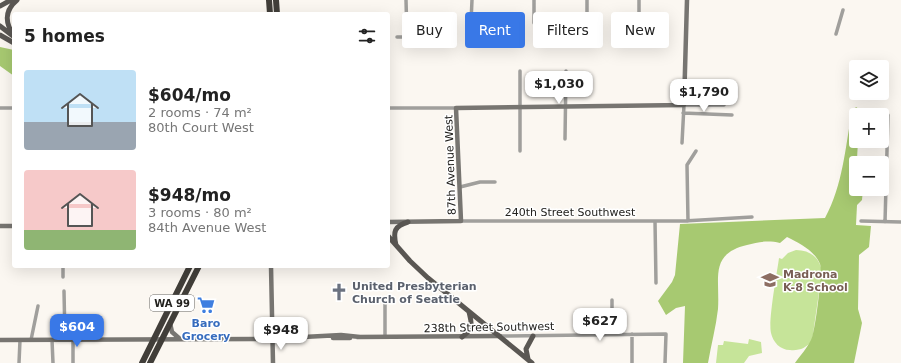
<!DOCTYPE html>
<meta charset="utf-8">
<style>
:root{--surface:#fff;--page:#f6f6f6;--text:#222;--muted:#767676;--accent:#3978e7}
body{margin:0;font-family:"DejaVu Sans",sans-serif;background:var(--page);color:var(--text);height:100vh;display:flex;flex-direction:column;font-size:15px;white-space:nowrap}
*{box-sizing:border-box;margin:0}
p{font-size:13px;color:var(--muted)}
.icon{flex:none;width:22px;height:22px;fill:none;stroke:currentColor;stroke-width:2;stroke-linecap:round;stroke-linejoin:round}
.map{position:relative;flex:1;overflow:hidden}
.details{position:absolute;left:12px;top:12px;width:378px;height:256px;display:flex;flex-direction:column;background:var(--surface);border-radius:4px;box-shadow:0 4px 16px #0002}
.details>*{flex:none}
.banner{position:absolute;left:402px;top:12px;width:380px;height:36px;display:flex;gap:8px}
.controls{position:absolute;left:849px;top:60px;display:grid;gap:8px}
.controls a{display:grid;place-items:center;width:40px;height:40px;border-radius:4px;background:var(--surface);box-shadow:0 4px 16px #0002;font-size:20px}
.price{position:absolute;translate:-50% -34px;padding:0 9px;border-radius:8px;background:#fff;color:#222;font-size:13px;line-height:26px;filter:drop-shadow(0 1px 2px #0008)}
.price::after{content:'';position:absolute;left:50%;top:24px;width:12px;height:9px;margin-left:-6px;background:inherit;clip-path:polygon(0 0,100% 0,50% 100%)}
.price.selected{background:var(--accent);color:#fff}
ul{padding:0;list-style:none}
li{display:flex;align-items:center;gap:12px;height:100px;padding:0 12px}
li span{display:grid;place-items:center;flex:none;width:112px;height:80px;border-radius:4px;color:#555}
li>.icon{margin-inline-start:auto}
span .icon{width:48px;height:48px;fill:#fffc;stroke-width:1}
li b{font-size:17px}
h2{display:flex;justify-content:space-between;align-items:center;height:48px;padding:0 12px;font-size:17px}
.chip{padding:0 14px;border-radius:4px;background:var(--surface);box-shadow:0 4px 16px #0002;font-size:14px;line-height:36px}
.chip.selected{background:var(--accent);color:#fff}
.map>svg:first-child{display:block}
</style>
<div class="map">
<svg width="901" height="363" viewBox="0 0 901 363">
<rect width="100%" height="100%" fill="#fbf7f1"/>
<path fill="#c6e499" d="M796 250C810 250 819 257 822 271L812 341C806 348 799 351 790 350 780 350 773 342 771 333 768 321 777 273 779 258L782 259 788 253Z
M749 339 761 342 762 353 749 356 744 363H716L718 345H723L724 341 748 344Z"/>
<path fill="#a7c971" d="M0 47 14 50V76L0 66Z
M856 107 863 112V115H856V141H858L857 159 866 162 856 163V189H863L862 200 857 205 856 225 871 226 869 247 859 255 858 309 862 323 854 363H795C800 356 807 348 811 340 815 334 823 270 820 264 815 251 799 243 787 237L780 243C768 240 758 242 747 245 709 254 720 278 718 309 716 327 711 345 708 363H683L685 306 676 308 666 315 658 301 672 282 675 275 680 224 825 218C843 185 845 148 852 112Z"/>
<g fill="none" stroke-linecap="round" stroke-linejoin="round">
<path stroke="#a09f9c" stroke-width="3.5" d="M406 0 407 37
M639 0V28
M534 23V0
M582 24 587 15V0
M469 26 471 22 472 0
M836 34 843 10
M397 37H415
M520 71V151
M0 108H14
M388 108H456
M683 113 732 115
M565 139 566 71
M682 143 684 105H724
M14 187V223
M460 187 480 182H495
M461 221H684L752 217
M655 221 656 283
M688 221 687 165 696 151
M861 221 901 222
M885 222 888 115
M63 266V277
M64 291 65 340
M612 300V334
M500 336 666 334 665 363
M385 337V302
M31 340 38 306
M52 340 53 363
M19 363 20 340
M73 363V340
M632 363V334"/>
<path stroke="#777571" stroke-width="4.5" d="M388 222 461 221 456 108 684 105 687 0
M0 226H14
M271 266 273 363
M170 323 172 332 180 339
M357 337 500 336
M333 338H350
M0 340 266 339 341 335 360 337"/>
<path stroke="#5a5753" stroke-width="5" d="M0 6 11 0
M0 26 13 36
M0 35 14 43
M14 36C5 23 4 11 17 0
M388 236 410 261 428 278 532 363
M396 245C393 232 394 226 408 222
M462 337C474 328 472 325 469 312
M528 359 526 349 533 336"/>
<path stroke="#413e39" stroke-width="6" d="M269 0 270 14
M276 0 277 14
M142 363 190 266
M150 363 199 266"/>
</g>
<defs>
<g id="school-bare" transform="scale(1.38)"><path d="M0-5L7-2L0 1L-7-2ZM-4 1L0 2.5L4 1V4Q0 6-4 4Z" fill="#8d6e63" stroke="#fff" stroke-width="2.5" paint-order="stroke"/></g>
<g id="church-bare" transform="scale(1.38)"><path d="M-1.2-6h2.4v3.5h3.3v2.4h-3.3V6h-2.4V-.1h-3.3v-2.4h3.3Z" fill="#6b7280" stroke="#fff" stroke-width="2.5" paint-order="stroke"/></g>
<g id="supermarket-bare" transform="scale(1.38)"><path d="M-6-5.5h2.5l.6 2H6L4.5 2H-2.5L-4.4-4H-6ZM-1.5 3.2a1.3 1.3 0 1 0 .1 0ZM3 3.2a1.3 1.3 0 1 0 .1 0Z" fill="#3f7fe0" stroke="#fff" stroke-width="2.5" paint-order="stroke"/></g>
</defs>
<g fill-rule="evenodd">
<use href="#school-bare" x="770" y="280"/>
<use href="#church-bare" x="339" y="292"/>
<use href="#supermarket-bare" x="206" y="305"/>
</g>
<g text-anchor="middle" stroke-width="3" stroke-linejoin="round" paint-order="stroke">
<rect fill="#fff" stroke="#656462" stroke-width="1" x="150" y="295" width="44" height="16" rx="3"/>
<g font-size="10" font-weight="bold" fill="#23221f">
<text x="172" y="307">WA 99</text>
</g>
<g font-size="11" fill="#23221f" stroke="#fff">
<text transform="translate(450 165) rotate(-92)" y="4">87th Avenue West</text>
<text x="570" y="216">240th Street Southwest</text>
<text transform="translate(489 327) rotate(-1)" y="4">238th Street Southwest</text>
</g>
<g font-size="11" font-weight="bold" fill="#785e54" stroke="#fff" text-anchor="start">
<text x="783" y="278">Madrona<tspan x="783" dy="13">K-8 School</tspan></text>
</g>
<g font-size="11" font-weight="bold" fill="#5b616d" stroke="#fff" text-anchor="start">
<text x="352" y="290">United Presbyterian<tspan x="352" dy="13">Church of Seattle</tspan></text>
</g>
<g font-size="11" font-weight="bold" fill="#366cbe" stroke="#fff">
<text x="206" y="327">Baro<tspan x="206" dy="13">Grocery</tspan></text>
</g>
</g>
</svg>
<div class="controls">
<a><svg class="icon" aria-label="layers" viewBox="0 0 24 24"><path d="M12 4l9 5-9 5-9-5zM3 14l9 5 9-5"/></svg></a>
<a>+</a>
<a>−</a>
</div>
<b class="price" style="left:559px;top:105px">$1,030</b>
<b class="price" style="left:704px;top:113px">$1,790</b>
<b class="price" style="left:600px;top:342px">$627</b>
<b class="price selected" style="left:77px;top:348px">$604</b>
<b class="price" style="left:281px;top:351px">$948</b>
<div class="banner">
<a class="chip">Buy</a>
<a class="chip selected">Rent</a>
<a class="chip">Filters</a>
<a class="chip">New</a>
</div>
<section class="details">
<h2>5 homes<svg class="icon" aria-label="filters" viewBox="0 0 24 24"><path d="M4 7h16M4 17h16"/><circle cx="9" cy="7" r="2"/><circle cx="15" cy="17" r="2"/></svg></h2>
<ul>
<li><span style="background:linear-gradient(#bfe0f5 65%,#9aa5b1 0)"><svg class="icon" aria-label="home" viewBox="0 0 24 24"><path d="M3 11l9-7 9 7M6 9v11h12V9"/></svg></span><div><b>$604/mo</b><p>2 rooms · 74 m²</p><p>80th Court West</p></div></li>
<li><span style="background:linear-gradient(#f6c9c9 75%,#8fb573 0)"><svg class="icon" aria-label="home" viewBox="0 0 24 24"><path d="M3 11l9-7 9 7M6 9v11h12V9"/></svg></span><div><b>$948/mo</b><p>3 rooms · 80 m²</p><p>84th Avenue West</p></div></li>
</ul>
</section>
</div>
